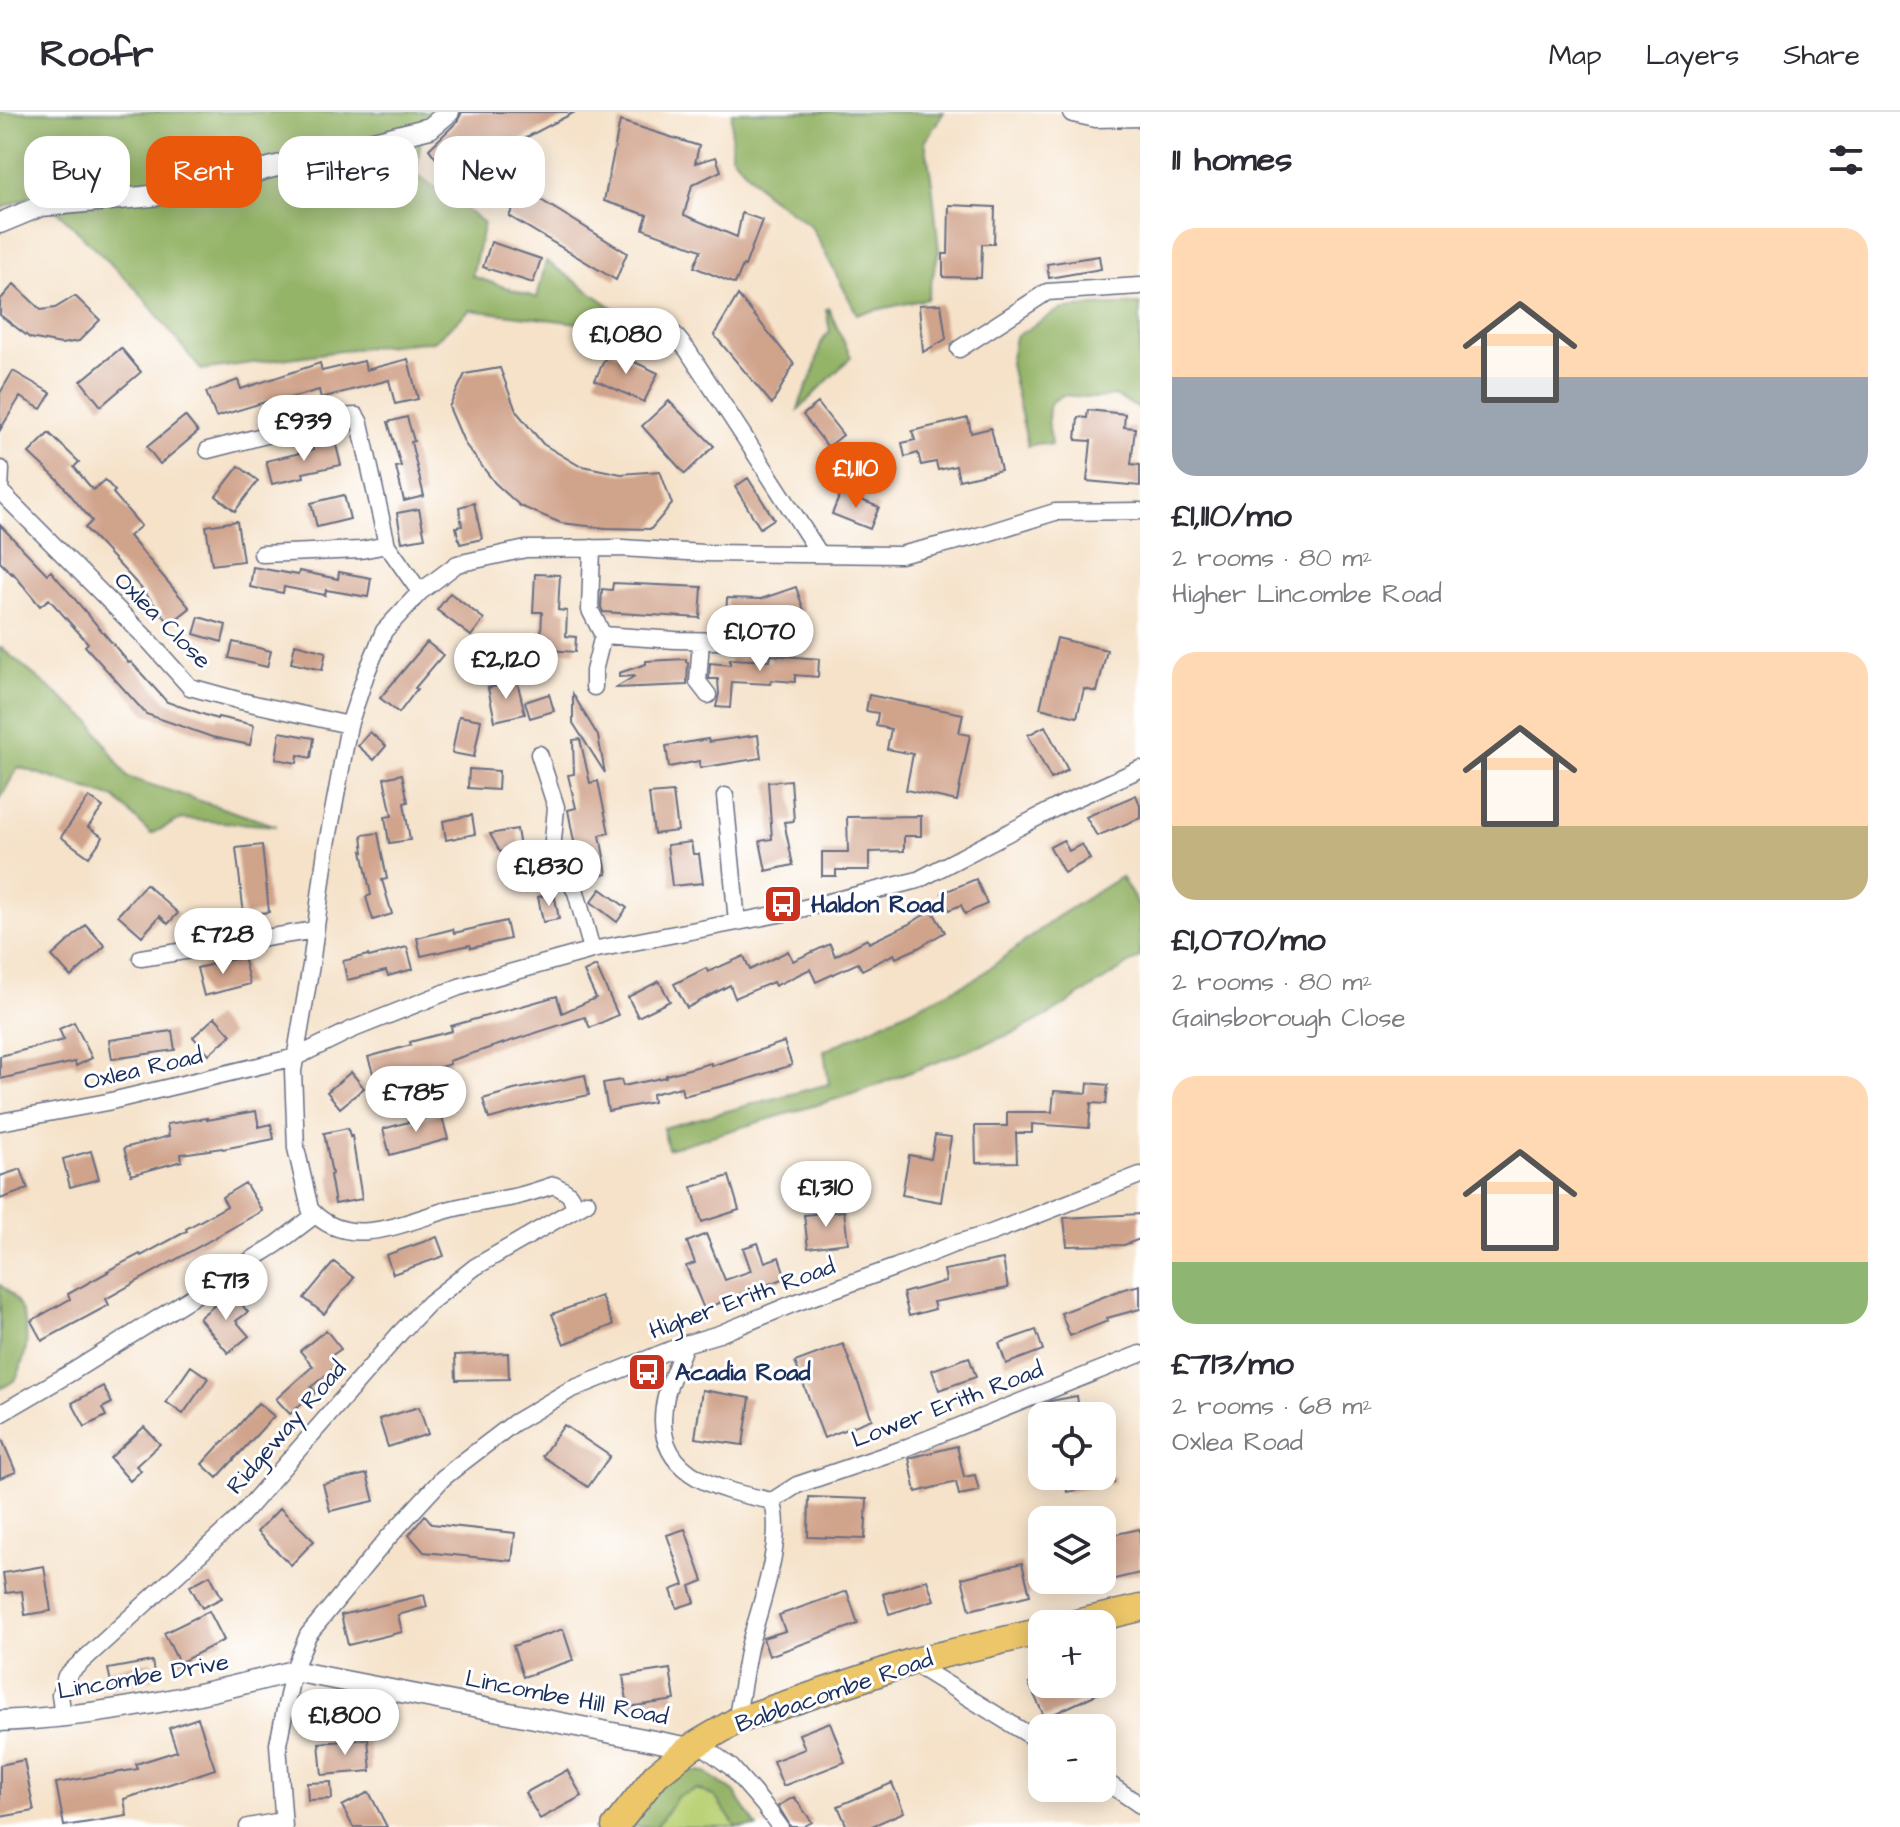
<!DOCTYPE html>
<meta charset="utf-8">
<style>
:root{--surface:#fff;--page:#f2f2f3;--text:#2b2b33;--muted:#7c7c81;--line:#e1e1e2;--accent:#ea580c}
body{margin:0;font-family:"Architects Daughter",sans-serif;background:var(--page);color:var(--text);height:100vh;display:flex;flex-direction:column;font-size:30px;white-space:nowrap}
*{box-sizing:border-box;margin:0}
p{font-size:26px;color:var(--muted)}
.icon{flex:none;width:44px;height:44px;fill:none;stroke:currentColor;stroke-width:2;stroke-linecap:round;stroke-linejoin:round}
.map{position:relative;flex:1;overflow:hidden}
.sheet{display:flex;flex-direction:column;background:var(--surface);width:760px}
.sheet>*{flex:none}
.top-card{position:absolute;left:24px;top:24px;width:760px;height:72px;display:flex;gap:16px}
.controls{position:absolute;left:1028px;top:1290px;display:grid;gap:16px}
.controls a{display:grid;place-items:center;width:88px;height:88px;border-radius:16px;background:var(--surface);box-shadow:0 4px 20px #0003;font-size:40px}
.price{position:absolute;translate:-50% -68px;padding:0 18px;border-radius:28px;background:#fff;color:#222;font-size:26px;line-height:52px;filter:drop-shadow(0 2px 4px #0008)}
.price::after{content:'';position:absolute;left:50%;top:48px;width:24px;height:18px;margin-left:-12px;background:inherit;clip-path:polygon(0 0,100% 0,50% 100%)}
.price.active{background:var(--accent);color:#fff}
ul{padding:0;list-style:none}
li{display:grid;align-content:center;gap:16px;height:424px;padding:0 32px}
li span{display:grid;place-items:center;height:248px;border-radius:24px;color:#555}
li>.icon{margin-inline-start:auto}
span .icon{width:144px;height:144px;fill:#fffc;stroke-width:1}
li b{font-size:34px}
h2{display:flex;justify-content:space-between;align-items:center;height:96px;padding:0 32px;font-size:34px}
.tag{padding:0 28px;border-radius:24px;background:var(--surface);box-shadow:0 4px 20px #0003;font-size:28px;line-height:72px}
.tag.active{background:var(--accent);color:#fff}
header{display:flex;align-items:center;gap:48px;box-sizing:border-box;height:112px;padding:0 40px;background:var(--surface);border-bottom:2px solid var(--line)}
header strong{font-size:38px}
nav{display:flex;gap:44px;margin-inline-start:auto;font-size:28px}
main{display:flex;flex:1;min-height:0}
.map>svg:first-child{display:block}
</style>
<header>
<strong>Roofr</strong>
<nav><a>Map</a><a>Layers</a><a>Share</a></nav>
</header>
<main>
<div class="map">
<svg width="1140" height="1715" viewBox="0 0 1140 1715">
<rect width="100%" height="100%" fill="#fff"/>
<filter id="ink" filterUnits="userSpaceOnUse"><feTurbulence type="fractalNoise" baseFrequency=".0125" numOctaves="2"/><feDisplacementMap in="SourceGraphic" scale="16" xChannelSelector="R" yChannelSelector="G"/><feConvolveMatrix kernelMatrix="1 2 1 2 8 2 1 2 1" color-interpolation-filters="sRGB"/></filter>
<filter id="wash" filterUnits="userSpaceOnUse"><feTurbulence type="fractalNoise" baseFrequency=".006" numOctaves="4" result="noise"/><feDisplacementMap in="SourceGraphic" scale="32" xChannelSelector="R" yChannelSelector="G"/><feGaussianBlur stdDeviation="1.8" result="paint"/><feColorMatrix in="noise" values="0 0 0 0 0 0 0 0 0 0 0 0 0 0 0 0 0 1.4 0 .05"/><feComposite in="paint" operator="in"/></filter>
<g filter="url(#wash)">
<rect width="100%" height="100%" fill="#f5e2c9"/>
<path fill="#bbd277" stroke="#6b806a" stroke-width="2" d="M683 1658 704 1660 734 1680 757 1715H630Z"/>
<path fill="#94b468" stroke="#587263" stroke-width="2" d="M0 0H441L423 12 416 62 484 111 472 164 537 186 546 149 646 219 470 198 434 229 370 235 201 258 137 178 39 81 0 97Z
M732 0H944L925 29 932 71 939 139 927 187 857 202 811 114 766 82 731 43Z
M1140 192V297L1115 284 1096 286 1063 283 1053 289 1049 295 1048 308 1051 333 1040 331 1028 334 1010 252 1015 225 1059 198 1092 194Z
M828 196 851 245 798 298C801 284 808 274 813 261 819 247 817 229 830 220L826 197Z
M0 535 91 610 127 665 277 714 181 707 151 722 115 686 18 655 0 687Z
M1121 765 1140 796V845L1052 901 1016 920 850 983 668 1037 663 1016 829 972 824 939 977 866 1057 805Z
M0 1173C27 1190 32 1226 21 1254 21 1256 18 1264 16 1266 13 1271 5 1274 0 1277Z
M683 1658 704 1660 734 1680 757 1715H736L715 1685 697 1677 678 1684 656 1715H630L660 1675Z"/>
<g id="blocks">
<path fill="#d0a38b" d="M462 0H575L450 65 429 37 457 10Z
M620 9 699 34 695 51 716 45 721 59 692 73 684 103 737 125 742 101 762 108 745 154 743 153 735 172 694 155 701 138 643 117 647 103 604 89Z
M523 77 627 141 616 168 509 104Z
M949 93 995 95 994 132H982L981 166 943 165V142H948Z
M491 130 541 147 533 171 483 155Z
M1099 144 1101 157 1049 166 1047 152Z
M14 172 41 198 55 196 75 184 100 208 79 229 61 232 30 226 0 203V188Z
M738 183 794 252 772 292 714 223Z
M941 192 946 227 923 240 919 193Z
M121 236 141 260 101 294 81 269Z
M609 238 658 261 644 290 595 268Z
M408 247 418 287 395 292 389 268 321 286 319 278 279 289 278 286 216 305 206 280 238 268 241 277 320 251 322 259 364 249 366 258Z
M500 256 516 299 543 332 578 353 621 362 660 359 672 392 651 417 606 416 561 411 520 394 495 371 465 332 449 295 465 262Z
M13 259 51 281 41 297 20 285 0 318V281Z
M669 289 714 334 685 362 642 314Z
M818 291 843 323 828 335 803 303Z
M1088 298 1125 302 1124 315 1135 316 1131 352 1140 353V374L1087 369 1091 329 1076 328 1078 305 1087 306Z
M185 304 198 320 160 352 147 335Z
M407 305 414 329 411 330 424 384 404 389 396 355 401 354 388 310Z
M968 306 971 321 991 316 1001 358 959 368 956 354 938 358 936 350 921 353 918 341 905 345 902 331 915 328 912 319Z
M49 321 79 350 74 355 93 378 105 368 115 379 113 381 141 414 129 424 190 496 170 512 141 476 85 416 92 409 59 369 29 341Z
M335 329 341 353 303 361 304 365 272 372 266 349 313 338 312 334Z
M239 354 258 369 235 399 216 384Z
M748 366 774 407 760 416 735 375Z
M841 380 879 395 870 417 832 402Z
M344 383 350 407 317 415 311 391Z
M474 391 482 427 460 432 456 415 462 414 459 395Z
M419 397 425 426 402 430 397 401Z
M237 409 243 449 212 453 206 414Z
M0 413 47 462 51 459 129 551 131 550 167 590 217 607 218 605 254 613 250 633 212 625 146 602 85 534 88 531 49 487 40 494 13 461 12 462 0 450Z
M253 455 298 463 299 459 338 467 339 460 371 466 368 485 326 478 325 483 284 475 283 481 250 475Z
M535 462 560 463 558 498 567 499 566 524 576 525 575 540 549 538 550 525H541L542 500H533Z
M613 471 702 475 700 506 603 500 601 495 602 477 612 478Z
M796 475 804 499 773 510 726 509 727 486 761 487Z
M450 481 484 507 471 524 437 498Z
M199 505 226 513 222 530 194 522Z
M1057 526 1107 538 1097 580 1084 577 1077 605 1040 596Z
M233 530 271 539 267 555 229 546Z
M427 530 443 543 415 576 417 577 399 601 380 586Z
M295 532 326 540 322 558 291 551Z
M771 543 819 547 818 565 795 563V570L771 568 770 572 732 570 730 596 716 595 719 582 718 567H709L710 551 730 553V547L770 549Z
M686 547V550H688L687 573 615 576 635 564 619 565V561L646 552V549Z
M517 569 525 602 495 609 488 576Z
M549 582 554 599 530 606 525 590Z
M573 582 598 624 605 661 573 611Z
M869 583 963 602 959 621 970 623 957 689 906 678 913 642 887 637 891 617 876 614 878 601 866 599Z
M459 604 481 608 474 645 452 641Z
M1045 614 1068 658 1051 667 1028 623Z
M280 620 314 626 311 646 298 643 297 651 276 647Z
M370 620 386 634 374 648 358 634Z
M758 623 761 646 700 656 699 649 669 655 666 634 708 627 709 630Z
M580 627 590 671 598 669 609 721 600 723 607 762 594 765 592 751 574 754 571 736 575 735 568 698 576 696 568 663 574 662 573 628Z
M469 657 499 659 498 678 468 676Z
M402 662 408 690 404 691 410 728 389 731 385 705 392 704 384 666Z
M791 668 794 709 784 710 793 753 766 759 760 729 772 727 768 670Z
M673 680 678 719 654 722 649 682Z
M1136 683 1140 693V706L1097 724 1086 705Z
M89 685 103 695 88 715 103 725 89 745 61 725Z
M472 703 475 722 446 728 443 709Z
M921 704V724H904V739L869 740V758H836V764H822V740H848L847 705Z
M517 717 520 736 500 740 490 722Z
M378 721 387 767 382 768 392 802 373 808 366 785 371 783 362 739 364 740 362 723Z
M1063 728 1069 739 1082 732 1090 747 1064 761 1050 735Z
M691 730 693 742H699L703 771 672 774 667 733Z
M262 733 269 800 244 803 236 736Z
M976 767 987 792 965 802 961 793 949 798 942 781Z
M146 772 178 801 168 812 160 804 142 824 118 803Z
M601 777 627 796 617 810 591 790Z
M554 781 559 807 543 810 538 785Z
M932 798 945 820 918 836 896 846 894 842 862 858 858 851 816 870 810 857 775 874 773 870 735 886 730 873 687 896 674 872 706 856 708 860 744 844 750 858 788 839 793 849 830 832 835 844 867 827 869 831 909 812Z
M506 809 510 827 471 836 470 833 421 844 417 826 453 817 454 821Z
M86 813 105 834 71 865 52 844Z
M407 835 413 857 388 864 386 859 347 868 343 849 368 843 369 845Z
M243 845 250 872 204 884 197 856Z
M596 854 618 903 590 916 585 905 449 949 450 952 377 974 368 945 411 933 410 930 452 919 451 914 557 884 562 901 596 886 584 860Z
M659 869 670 889 638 905 628 885Z
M215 905 231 923 209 942 193 925Z
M74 910 92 946 76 954 75 950 0 967V944L64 928 59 917Z
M172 919 175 938 112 947 109 928Z
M784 930 792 953 739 970 683 984 681 975 652 982 653 990 608 999 603 971 621 968 623 974 666 965V963L711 951V954Z
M351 960 364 976 340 996 327 980Z
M585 963 589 983 533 995 489 1007 483 987 514 978Z
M1088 971 1108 973 1106 992 1091 991 1089 1016 1032 1012V1021H1016L1017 1050 976 1051 975 1014H1007V1000H1052L1054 979 1087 981Z
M256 999 259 1015 271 1012 274 1027 223 1037 222 1036 181 1042 182 1049 131 1063 124 1036 169 1024 167 1012 207 1006V1008Z
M441 1001 448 1027 390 1043 383 1017Z
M348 1016 350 1025 352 1024 362 1087 335 1092 330 1063 332 1062 324 1021Z
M935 1023 951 1025 941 1090 902 1083 909 1043 931 1047Z
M91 1039 99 1067 70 1075 63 1047Z
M21 1057 28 1077 0 1087V1064Z
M729 1064 739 1098 702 1110 692 1075Z
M245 1071 262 1099 106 1187 109 1193 42 1229 31 1209 70 1187 68 1182 108 1160 107 1159 140 1142 141 1144 187 1119 186 1117 227 1094 222 1085Z
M844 1099 848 1131 808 1136 804 1103Z
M1140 1102V1127L1124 1133 1067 1134 1064 1106Z
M706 1122 725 1168 751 1159 743 1136 758 1131 765 1150 779 1145 786 1166 721 1189 722 1190 704 1197 686 1154 695 1151 687 1130Z
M437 1125 444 1144 393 1162 386 1143Z
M1003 1147 1008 1176 933 1190 935 1197 909 1204 903 1181 946 1169 944 1158Z
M334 1150 354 1166 324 1202 304 1186Z
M1140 1173V1197L1107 1206 1108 1209 1070 1224 1061 1201 1121 1178Z
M231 1180 248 1200 236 1209 249 1224 228 1241 199 1206Z
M601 1184 613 1213 564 1232 552 1202Z
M326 1218 341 1237 331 1244 338 1253 311 1275 316 1280 290 1302 276 1287 313 1254 300 1239Z
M1036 1218 1043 1238 1006 1252 999 1231Z
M843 1232 872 1307 824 1326 795 1250Z
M508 1241 509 1267 456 1268 455 1243Z
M969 1245 976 1265 939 1278 932 1258Z
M191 1254 208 1266 183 1302 166 1290Z
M103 1274 112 1291 102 1296 106 1304 85 1315 72 1291Z
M702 1278 750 1286 743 1333 695 1326Z
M1077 1284 1080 1304H1039L1038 1295 1051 1289Z
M258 1291 274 1304 217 1366 202 1352 223 1329 224 1330Z
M419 1295 428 1322 388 1335 379 1307Z
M564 1313 610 1344 588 1375 542 1344Z
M144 1315 160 1332 136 1354 141 1359 130 1369 110 1346Z
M0 1323 16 1360 0 1366Z
M957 1334 964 1365 975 1363 979 1379 959 1383 956 1370 916 1380 909 1346Z
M367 1362 374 1389 330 1399 323 1372Z
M1064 1364H1114V1371L1067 1380Z
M809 1385 867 1387 865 1427 808 1425Z
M280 1396 314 1429 291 1453 257 1420Z
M425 1403 432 1412 515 1421 512 1449 424 1440 409 1423Z
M685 1417 703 1469 690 1474 695 1490 677 1496 671 1478 684 1473 667 1423Z
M1140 1417V1461L1102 1470V1425Z
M1022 1451 1030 1483 970 1498 962 1466Z
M44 1454 51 1499 25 1503 22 1479 6 1481 3 1461Z
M210 1463 222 1486 202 1496 190 1474Z
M927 1468 934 1488 889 1502 883 1482Z
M847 1479 858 1512 769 1544 763 1526 785 1519 779 1503Z
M424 1483 427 1495 398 1503 402 1520 348 1533 341 1503Z
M209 1499 224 1528 179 1551 164 1521Z
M563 1517 573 1548 523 1565 513 1534Z
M152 1549 155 1567 112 1575 108 1557Z
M670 1557 675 1588 628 1595 623 1564Z
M1029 1572H1092L1097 1582 1045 1606Z
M198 1606 215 1657 124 1687 127 1704 64 1714 56 1671 138 1657 136 1652 177 1639 169 1616Z
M830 1610 845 1650 783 1674 773 1649 805 1637 799 1622Z
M368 1627 371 1659 322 1663 319 1631Z
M24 1648 34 1699 0 1705V1653Z
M567 1658 582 1684 540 1707 525 1681Z
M331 1670 332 1687 308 1688 307 1671Z
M892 1671 904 1700 870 1715H847L838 1694Z
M369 1680 387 1715H353L342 1694Z
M794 1685 812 1710 803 1715H791L778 1694Z"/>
</g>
</g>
<g filter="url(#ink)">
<use href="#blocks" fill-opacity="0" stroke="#676e83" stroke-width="2"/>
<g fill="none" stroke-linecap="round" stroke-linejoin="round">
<g stroke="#676e83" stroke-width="19">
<path id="minor" d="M674 222 688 239 743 323 819 441
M959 237 1047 180 1140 174
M208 338 337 305 356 304 360 311 387 433 420 480
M1 357 0 379 148 528 190 575 241 589 349 613
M592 436 590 498 603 523 594 559V575
M262 442 361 438 387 433
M603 523 675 528 733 529
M701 529 698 570 708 583
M539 642 556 695 552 740 576 780 592 838
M725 684 737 810
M141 846 315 818
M0 1010 107 990 296 945 351 918 459 875 592 838 784 801 918 768 1063 692 1140 657
M574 1097C572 1081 567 1080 554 1073 542 1077 530 1081 518 1084 496 1089 473 1091 451 1097 406 1109 348 1141 310 1097L296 1036 293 959 311 853 326 738 349 613 366 562 384 519 420 480 457 452 526 437 622 436 703 441 900 443 978 424 1055 400 1140 399
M685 1232C679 1249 670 1267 666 1284 648 1362 714 1377 772 1389 786 1425 759 1497 749 1535 744 1559 741 1585 736 1609
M0 1302 72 1260 277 1132 315 1103
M772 1389 797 1373 900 1338 1140 1242
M911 1550 1042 1631
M63 1605 60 1583 66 1564 238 1407 400 1221 429 1191 475 1155 587 1090
M699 1631 731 1655 764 1693 780 1715
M1102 1667 1140 1693
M248 1715 282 1709
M284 1715 278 1632 293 1559 308 1523 387 1427 443 1366 463 1350 514 1311 570 1278 685 1232 719 1222 795 1191 896 1155 954 1132 991 1121 1140 1063"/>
</g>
<g stroke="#676e83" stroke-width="23">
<path id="tertiary" d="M1073 0 1096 5 1140 4
M0 111 41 94 142 85 192 79 269 56 430 16 449 0
M0 1609C99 1605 198 1585 293 1559L690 1636"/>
</g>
<g stroke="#676e83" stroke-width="29">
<path id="primary" d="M1072 1512 1140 1496
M615 1715 656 1663 690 1636 736 1609 911 1550 1042 1519"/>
</g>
<use href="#minor" stroke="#fff" stroke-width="16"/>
<use href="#tertiary" stroke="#fff" stroke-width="20"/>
<use href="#primary" stroke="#ecc669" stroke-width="26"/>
</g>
</g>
<defs>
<g id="bus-square" transform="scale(2)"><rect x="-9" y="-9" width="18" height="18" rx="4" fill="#c8321e" stroke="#fff"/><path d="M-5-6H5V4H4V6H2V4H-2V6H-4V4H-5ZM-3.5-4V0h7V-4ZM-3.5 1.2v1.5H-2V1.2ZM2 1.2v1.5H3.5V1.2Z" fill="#fff"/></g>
</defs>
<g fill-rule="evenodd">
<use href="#bus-square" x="783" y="792"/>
<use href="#bus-square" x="647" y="1260"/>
</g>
<g text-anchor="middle" stroke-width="6" stroke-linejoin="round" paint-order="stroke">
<g font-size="24" fill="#1b2f5e" stroke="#fff">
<text transform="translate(163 508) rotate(45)" y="8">Oxlea Close</text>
<text transform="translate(143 956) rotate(-13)" y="8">Oxlea Road</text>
<text transform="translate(742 1186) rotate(-20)" y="8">Higher Erith Road</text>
<text transform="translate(947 1292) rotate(-21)" y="8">Lower Erith Road</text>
<text transform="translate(286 1315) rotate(-49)" y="8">Ridgeway Road</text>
<text transform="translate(143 1564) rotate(-10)" y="8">Lincombe Drive</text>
<text transform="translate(834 1579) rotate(-19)" y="8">Babbacombe Road</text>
<text transform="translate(567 1585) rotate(11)" y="8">Lincombe Hill Road</text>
</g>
<g font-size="24" font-weight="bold" fill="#1b2f5e" stroke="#fff" text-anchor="start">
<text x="811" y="800">Haldon Road</text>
<text x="675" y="1268">Acadia Road</text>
</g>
</g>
</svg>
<div class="controls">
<a><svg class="icon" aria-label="locate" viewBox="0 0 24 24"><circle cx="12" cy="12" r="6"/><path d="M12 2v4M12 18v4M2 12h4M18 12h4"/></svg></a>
<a><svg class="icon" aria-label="layers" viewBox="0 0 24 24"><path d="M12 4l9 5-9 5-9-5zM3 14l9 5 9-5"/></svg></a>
<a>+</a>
<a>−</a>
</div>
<b class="price" style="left:626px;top:264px">£1,080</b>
<b class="price" style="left:304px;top:351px">£939</b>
<b class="price active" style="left:856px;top:398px">£1,110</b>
<b class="price" style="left:760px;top:561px">£1,070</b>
<b class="price" style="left:506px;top:589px">£2,120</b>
<b class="price" style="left:549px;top:796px">£1,830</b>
<b class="price" style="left:223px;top:864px">£728</b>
<b class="price" style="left:416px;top:1022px">£785</b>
<b class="price" style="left:826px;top:1117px">£1,310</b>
<b class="price" style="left:226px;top:1210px">£713</b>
<b class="price" style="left:345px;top:1645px">£1,800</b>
<div class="top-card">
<a class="tag">Buy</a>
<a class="tag active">Rent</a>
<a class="tag">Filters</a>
<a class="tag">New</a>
</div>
</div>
<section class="sheet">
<h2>11 homes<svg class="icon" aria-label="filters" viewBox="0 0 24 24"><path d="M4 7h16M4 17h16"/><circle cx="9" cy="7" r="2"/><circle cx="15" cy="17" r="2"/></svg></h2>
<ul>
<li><span style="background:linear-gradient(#ffd9b3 60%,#9aa5b1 0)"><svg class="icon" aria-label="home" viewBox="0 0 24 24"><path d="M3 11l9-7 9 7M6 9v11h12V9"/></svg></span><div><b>£1,110/mo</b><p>2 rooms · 80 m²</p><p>Higher Lincombe Road</p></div></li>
<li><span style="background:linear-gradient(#ffd9b3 70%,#c2b280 0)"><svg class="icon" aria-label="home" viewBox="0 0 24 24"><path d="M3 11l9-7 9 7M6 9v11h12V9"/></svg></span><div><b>£1,070/mo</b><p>2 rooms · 80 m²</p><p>Gainsborough Close</p></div></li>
<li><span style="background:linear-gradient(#ffd9b3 75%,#8fb573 0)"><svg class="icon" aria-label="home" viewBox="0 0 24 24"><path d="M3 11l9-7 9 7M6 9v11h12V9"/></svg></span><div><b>£713/mo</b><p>2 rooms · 68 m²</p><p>Oxlea Road</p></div></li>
</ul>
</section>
</main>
